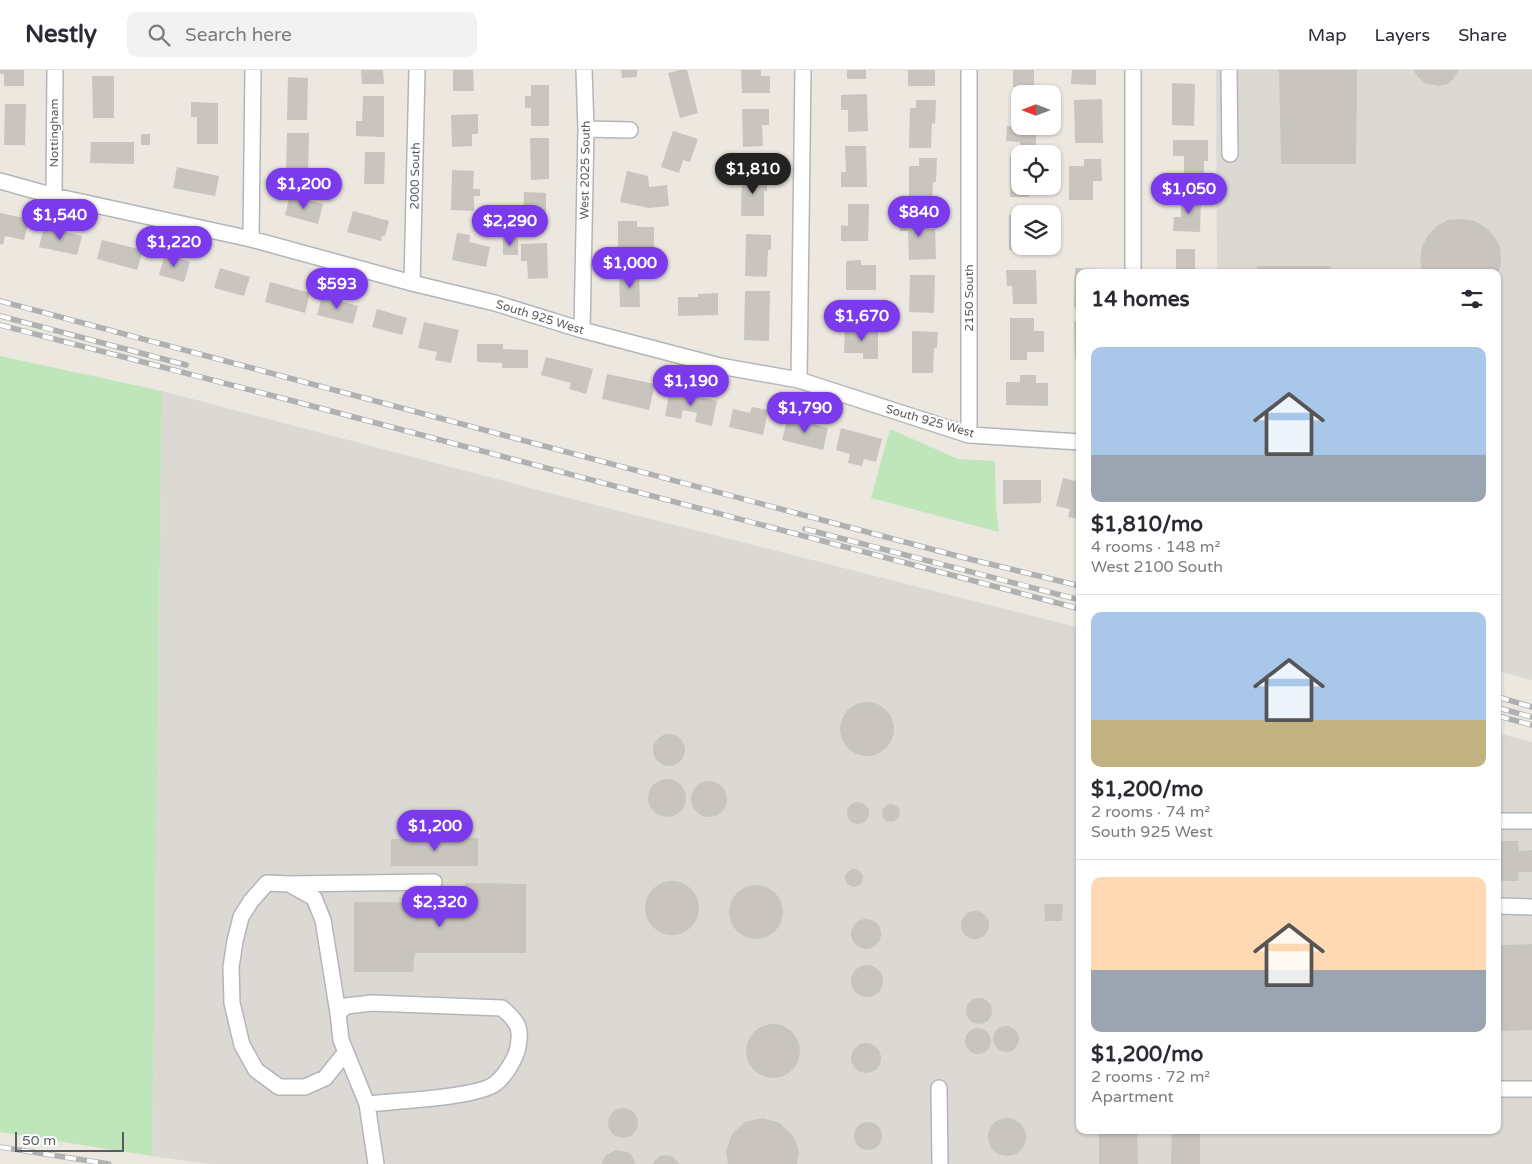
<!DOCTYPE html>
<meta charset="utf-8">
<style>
:root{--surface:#fff;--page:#f2f2f3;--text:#2b2b33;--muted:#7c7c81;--line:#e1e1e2;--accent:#7c3aed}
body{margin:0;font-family:"Varela Round",sans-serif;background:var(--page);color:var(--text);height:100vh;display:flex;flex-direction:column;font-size:19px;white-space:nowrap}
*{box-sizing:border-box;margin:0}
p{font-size:16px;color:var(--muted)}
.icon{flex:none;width:28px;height:28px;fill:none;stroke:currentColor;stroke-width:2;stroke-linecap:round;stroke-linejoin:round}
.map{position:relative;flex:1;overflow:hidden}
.side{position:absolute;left:1076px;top:199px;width:425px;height:865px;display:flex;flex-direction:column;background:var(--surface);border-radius:10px;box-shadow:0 1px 4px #0004}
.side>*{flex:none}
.needle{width:32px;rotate:270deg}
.tools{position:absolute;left:1011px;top:15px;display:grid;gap:10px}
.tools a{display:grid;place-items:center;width:50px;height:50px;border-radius:10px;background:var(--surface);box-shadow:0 1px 4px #0004;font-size:25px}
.scale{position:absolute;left:15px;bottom:12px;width:109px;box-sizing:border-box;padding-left:5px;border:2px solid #585d61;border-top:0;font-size:14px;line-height:18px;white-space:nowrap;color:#585d61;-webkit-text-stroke:4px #fff;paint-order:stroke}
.price{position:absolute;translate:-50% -42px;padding:0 11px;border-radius:18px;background:var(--accent);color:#fff;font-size:16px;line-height:32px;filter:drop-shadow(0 1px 2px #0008)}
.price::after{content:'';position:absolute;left:50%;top:30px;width:15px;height:11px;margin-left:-8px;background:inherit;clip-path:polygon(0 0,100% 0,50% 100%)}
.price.on{background:#222;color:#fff}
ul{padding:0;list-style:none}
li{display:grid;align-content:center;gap:10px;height:265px;padding:0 15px}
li+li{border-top:1px solid var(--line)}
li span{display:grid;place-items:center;height:155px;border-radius:10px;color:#555}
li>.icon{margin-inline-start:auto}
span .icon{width:90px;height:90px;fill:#fffc;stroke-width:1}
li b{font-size:21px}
h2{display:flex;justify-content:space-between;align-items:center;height:60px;padding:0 15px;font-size:21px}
header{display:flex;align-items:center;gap:30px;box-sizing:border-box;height:70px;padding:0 25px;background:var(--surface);border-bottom:1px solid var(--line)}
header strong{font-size:24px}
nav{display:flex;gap:28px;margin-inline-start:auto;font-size:18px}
.search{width:350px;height:45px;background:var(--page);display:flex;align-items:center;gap:12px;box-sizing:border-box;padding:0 18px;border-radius:10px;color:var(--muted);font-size:19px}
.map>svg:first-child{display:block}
</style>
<header>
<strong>Nestly</strong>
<div class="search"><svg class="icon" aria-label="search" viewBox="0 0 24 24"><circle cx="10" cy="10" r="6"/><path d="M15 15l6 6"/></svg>Search here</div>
<nav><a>Map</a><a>Layers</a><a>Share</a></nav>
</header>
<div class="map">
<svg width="1532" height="1094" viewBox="0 0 1532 1094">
<rect width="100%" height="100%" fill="#ece7df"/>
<path fill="#dcd9d4" d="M1216 0H1532V610L1498 601V202H1217Z
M162 321 580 431 1080 558V1060H1498V663L1532 672V1094H209L152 1086Z"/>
<path fill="#bfe5ba" d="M0 286 162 321 152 1086 0 1062Z
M890 359 958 389 995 391 996 438 999 462 871 428Z"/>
<path fill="#c9c4be" d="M0 0H24V16H4V4H0Z
M361 0H383L384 14H362Z
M453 0H473L474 21H453Z
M621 0H637V7L622 8Z
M680 0H687L698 43 680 48 668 3Z
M741 0H761V6H770V23H742Z
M847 0H866V9H847Z
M908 0H935V16H908Z
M1013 0H1034V17H1013Z
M1072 0H1096V15L1071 14Z
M1279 0H1357L1356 94H1281Z
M1413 0H1459L1453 9 1447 14 1439 16 1424 13 1418 7Z
M92 6H114V48H93Z
M288 7 308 8 307 50H287Z
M1172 13 1195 14 1194 56 1172 55Z
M531 15H549V56H531V38H525V26H531Z
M867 24 868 61 848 62V40H841V25Z
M363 26H384V67L356 66V51H362Z
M1102 29 1103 73H1075L1074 30Z
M916 30H936L935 54 932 53 931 78H909L910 38H916Z
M191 32 218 33V74H197V47H191Z
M5 34H26L25 75H4Z
M1012 37H1020V56H1036V75H1020V72L1006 71 1007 56H1012Z
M742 39H769V55H762L763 76 743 77Z
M478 44V64H472V76L452 77 451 45Z
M673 61 698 69 690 92 683 90 679 103 661 97Z
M287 63H309L308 103 286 102Z
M141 64H150V75H141Z
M530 68H549V109L531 110Z
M1173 70H1208V91H1204V108L1184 107V86H1173Z
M91 72H134V94L90 93Z
M845 76H866L867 117H841V102H846Z
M365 82H385L384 114H364Z
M1020 85V116H1029V127H1010V86Z
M919 88H937L936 112H933L932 136H909V96H919Z
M1084 89H1101L1102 111H1093V130H1069V96H1084Z
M177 97 219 106 215 126 173 118Z
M452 100 474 101 473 119H480V126H474V141L451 140Z
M627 101 648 106 649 117 667 115 669 136 649 138 620 132Z
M742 105H767V121H764V146H741Z
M524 122 546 123V148H541L540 161H523Z
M290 125 323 134 318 154 285 145Z
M1181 125H1201L1200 162 1173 161 1174 147H1181Z
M848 134H869L868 171H841V155L848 156Z
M353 141 389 151 385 166H382L381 171 347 162Z
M0 143 29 149 24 170 5 166 3 175 0 174Z
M1009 145H1020V176H1033V179L1009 180Z
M928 146 929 159H935L936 189 909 190 908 161H900L899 147Z
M1461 149 1474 151 1485 157 1494 166 1500 177 1501 191 1499 202H1422L1420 190 1422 177 1428 165 1437 156 1448 150Z
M618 151H637V157H654V179H637V192H618Z
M44 157 82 166 77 185 39 177Z
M457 163 470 165 469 172 490 177 486 197 452 190Z
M746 164 771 165V180H768L767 207 745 206Z
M503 168H518V185H503Z
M102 170 143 180 137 200 97 189Z
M547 173 548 208 528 209 527 191H521V174Z
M1176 179H1195V202H1176Z
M165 184 190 192 184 212 159 205Z
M861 190V195H876V220H846V191Z
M1257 196H1330V202H1257Z
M220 198 250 207 244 226 214 218Z
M1075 198 1102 199V202H1080V238L1074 237Z
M1006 200H1036L1037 234H1013L1012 216H1007Z
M619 202H639L640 237H620Z
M910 205H935L934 243 909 242Z
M270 212 310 223 305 243 265 232Z
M745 221H770L769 271 744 270Z
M718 223V245L678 246V227H698V224Z
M322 226 358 236 353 254 317 245Z
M377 239 407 248 402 265 372 257Z
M1010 248H1034V261H1044V282H1027V290H1010Z
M1074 251H1080V289H1075Z
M424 252 459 260 451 293 435 290 437 282 418 278Z
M845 258H878V289H863V283H844Z
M912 261 938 262 937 278H934L933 303H912Z
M477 274H503V279L528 280V298H502V293L477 292Z
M546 287 593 299 586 324 569 319 571 313 541 305Z
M1076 303H1080V332H1076Z
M607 304 655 314 649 340 602 329Z
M1020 305H1036V313H1048V336L1006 335V312H1020Z
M670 320 717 331 712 356 695 352 697 343 683 340 681 349 665 346Z
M752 337 768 340 763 365 729 357 733 339 750 343Z
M788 347 828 358 823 380 782 370Z
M841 358 882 369 876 392 864 389 862 396 848 393 850 384 836 380Z
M1063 408 1080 412V449L1068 447 1070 439 1056 436Z
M1003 410H1041V433L1003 434Z
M840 659a27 27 0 1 1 54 0a27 27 0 1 1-54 0Z
M653 680a16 16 0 1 1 32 0a16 16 0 1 1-32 0Z
M648 728a19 19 0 1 1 38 0a19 19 0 1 1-38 0Z
M691 729a18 18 0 1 1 36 0a18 18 0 1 1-36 0Z
M847 743a11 11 0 1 1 22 0a11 11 0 1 1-22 0Z
M882 743a9 9 0 1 1 18 0a9 9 0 1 1-18 0Z
M478 768V796H391V769Z
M1498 771H1518L1519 781 1532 780V802H1519L1518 811H1498Z
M845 808a9 9 0 1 1 18 0a9 9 0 1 1-18 0Z
M645 838a27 27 0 1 1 54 0a27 27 0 1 1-54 0Z
M465 813 526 814V883H415L413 902H354V832L467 833Z
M729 842a27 27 0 1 1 54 0a27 27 0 1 1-54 0Z
M1044 834H1063L1062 851H1045Z
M961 855a14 14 0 1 1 28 0a14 14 0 1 1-28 0Z
M851 864a15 15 0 1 1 30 0a15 15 0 1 1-30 0Z
M1532 874V960L1498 961V875Z
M851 911a16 16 0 1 1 32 0a16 16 0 1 1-32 0Z
M966 941a13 13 0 1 1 26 0a13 13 0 1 1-26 0Z
M746 981a27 27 0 1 1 54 0a27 27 0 1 1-54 0Z
M993 969a13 13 0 1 1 26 0a13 13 0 1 1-26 0Z
M965 971a13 13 0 1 1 26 0a13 13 0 1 1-26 0Z
M851 988a15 15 0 1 1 30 0a15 15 0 1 1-30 0Z
M608 1053a15 15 0 1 1 30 0a15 15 0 1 1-30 0Z
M988 1067a19 19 0 1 1 38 0a19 19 0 1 1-38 0Z
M763 1048 780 1053 793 1066 797 1074 799 1083 797 1094H728L726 1081 732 1064 745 1052Z
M854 1066a14 14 0 1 1 28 0a14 14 0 1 1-28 0Z
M1099 1060H1137L1138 1094H1099Z
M1172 1060H1200V1094H1171Z
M616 1080 627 1082 632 1086 636 1094H601L605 1086Z
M662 1085 672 1086 680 1094H652L658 1087Z"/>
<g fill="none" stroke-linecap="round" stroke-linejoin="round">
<g stroke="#b2b6ba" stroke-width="18">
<path id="minor" d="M1229 0 1230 84
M586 59 630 60
M0 111 54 126 251 169 412 213 495 233 582 260 720 296 799 310 969 365 1080 372
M54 126 55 0
M251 169 253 0
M1133 202V0
M412 213 417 0
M582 260 586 59 584 0
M799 310 803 0
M969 365V0
M1498 751H1532
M289 814 434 812
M1498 836 1532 837
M338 943 323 850 314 828 289 814 267 813 251 831 241 847 235 871 231 897 232 933 242 975 256 1000 279 1017H305L325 1008 346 982
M939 1018 940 1094
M1498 1019H1532
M367 1034C393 1031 479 1028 496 1013 505 1006 516 988 518 977 522 957 517 951 502 938L372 933 346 936 338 943 341 970 367 1034 376 1094"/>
</g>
<use href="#minor" stroke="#fff" stroke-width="15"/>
<g stroke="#afb0b1" stroke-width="5.5">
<path id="rail" d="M0 231 961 487 1080 516
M0 246 186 295
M0 255 293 331 1080 539
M805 459 1080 530
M1498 627 1532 637
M1498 638 1532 647
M1498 646 1532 655
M0 1077 109 1094"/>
</g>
<use href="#rail" stroke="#fff" stroke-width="4" stroke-dasharray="11" stroke-linecap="butt"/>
</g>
<g text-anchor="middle" stroke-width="4.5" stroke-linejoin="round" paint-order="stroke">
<g font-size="12" fill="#585d61" stroke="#fff">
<text transform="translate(54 63) rotate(-90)" y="4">Nottingham</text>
<text transform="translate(585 100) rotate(-89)" y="4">West 2025 South</text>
<text transform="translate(415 106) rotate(-89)" y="4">2000 South</text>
<text transform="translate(969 228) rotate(-90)" y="4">2150 South</text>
<text transform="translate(540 247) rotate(17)" y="4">South 925 West</text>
<text transform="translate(930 351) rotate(16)" y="4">South 925 West</text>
</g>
</g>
</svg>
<div class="tools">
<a><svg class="needle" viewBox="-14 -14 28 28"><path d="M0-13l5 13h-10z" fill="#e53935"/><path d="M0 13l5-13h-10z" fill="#7c7c81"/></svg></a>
<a><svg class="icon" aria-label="locate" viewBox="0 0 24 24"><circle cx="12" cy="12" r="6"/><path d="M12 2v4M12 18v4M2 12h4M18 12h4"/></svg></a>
<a><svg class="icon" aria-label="layers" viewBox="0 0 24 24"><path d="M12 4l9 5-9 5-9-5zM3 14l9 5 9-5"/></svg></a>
</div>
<div class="scale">50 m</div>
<b class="price on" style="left:753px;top:125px">$1,810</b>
<b class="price" style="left:304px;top:140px">$1,200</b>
<b class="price" style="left:1189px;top:145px">$1,050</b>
<b class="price" style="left:919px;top:168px">$840</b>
<b class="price" style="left:60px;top:171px">$1,540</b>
<b class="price" style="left:510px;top:177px">$2,290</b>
<b class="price" style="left:174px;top:198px">$1,220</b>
<b class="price" style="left:630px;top:219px">$1,000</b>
<b class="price" style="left:337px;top:240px">$593</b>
<b class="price" style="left:862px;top:272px">$1,670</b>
<b class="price" style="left:691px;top:337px">$1,190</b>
<b class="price" style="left:805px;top:364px">$1,790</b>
<b class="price" style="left:435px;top:782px">$1,200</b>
<b class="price" style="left:440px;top:858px">$2,320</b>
<section class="side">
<h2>14 homes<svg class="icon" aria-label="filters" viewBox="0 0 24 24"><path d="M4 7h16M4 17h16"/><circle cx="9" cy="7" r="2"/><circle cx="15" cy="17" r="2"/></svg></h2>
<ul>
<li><span style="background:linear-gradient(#a9c7e8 70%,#9aa5b1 0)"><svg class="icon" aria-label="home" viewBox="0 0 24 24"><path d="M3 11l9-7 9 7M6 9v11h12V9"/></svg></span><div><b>$1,810/mo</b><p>4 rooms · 148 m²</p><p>West 2100 South</p></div></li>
<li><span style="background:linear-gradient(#a9c7e8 70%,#c2b280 0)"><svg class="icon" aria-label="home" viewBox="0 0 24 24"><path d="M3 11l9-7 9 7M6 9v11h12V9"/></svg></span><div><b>$1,200/mo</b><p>2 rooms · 74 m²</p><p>South 925 West</p></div></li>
<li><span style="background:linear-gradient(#ffd9b3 60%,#9aa5b1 0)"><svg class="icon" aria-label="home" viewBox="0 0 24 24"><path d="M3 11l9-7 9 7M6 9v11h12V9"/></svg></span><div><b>$1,200/mo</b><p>2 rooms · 72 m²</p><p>Apartment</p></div></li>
</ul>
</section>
</div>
